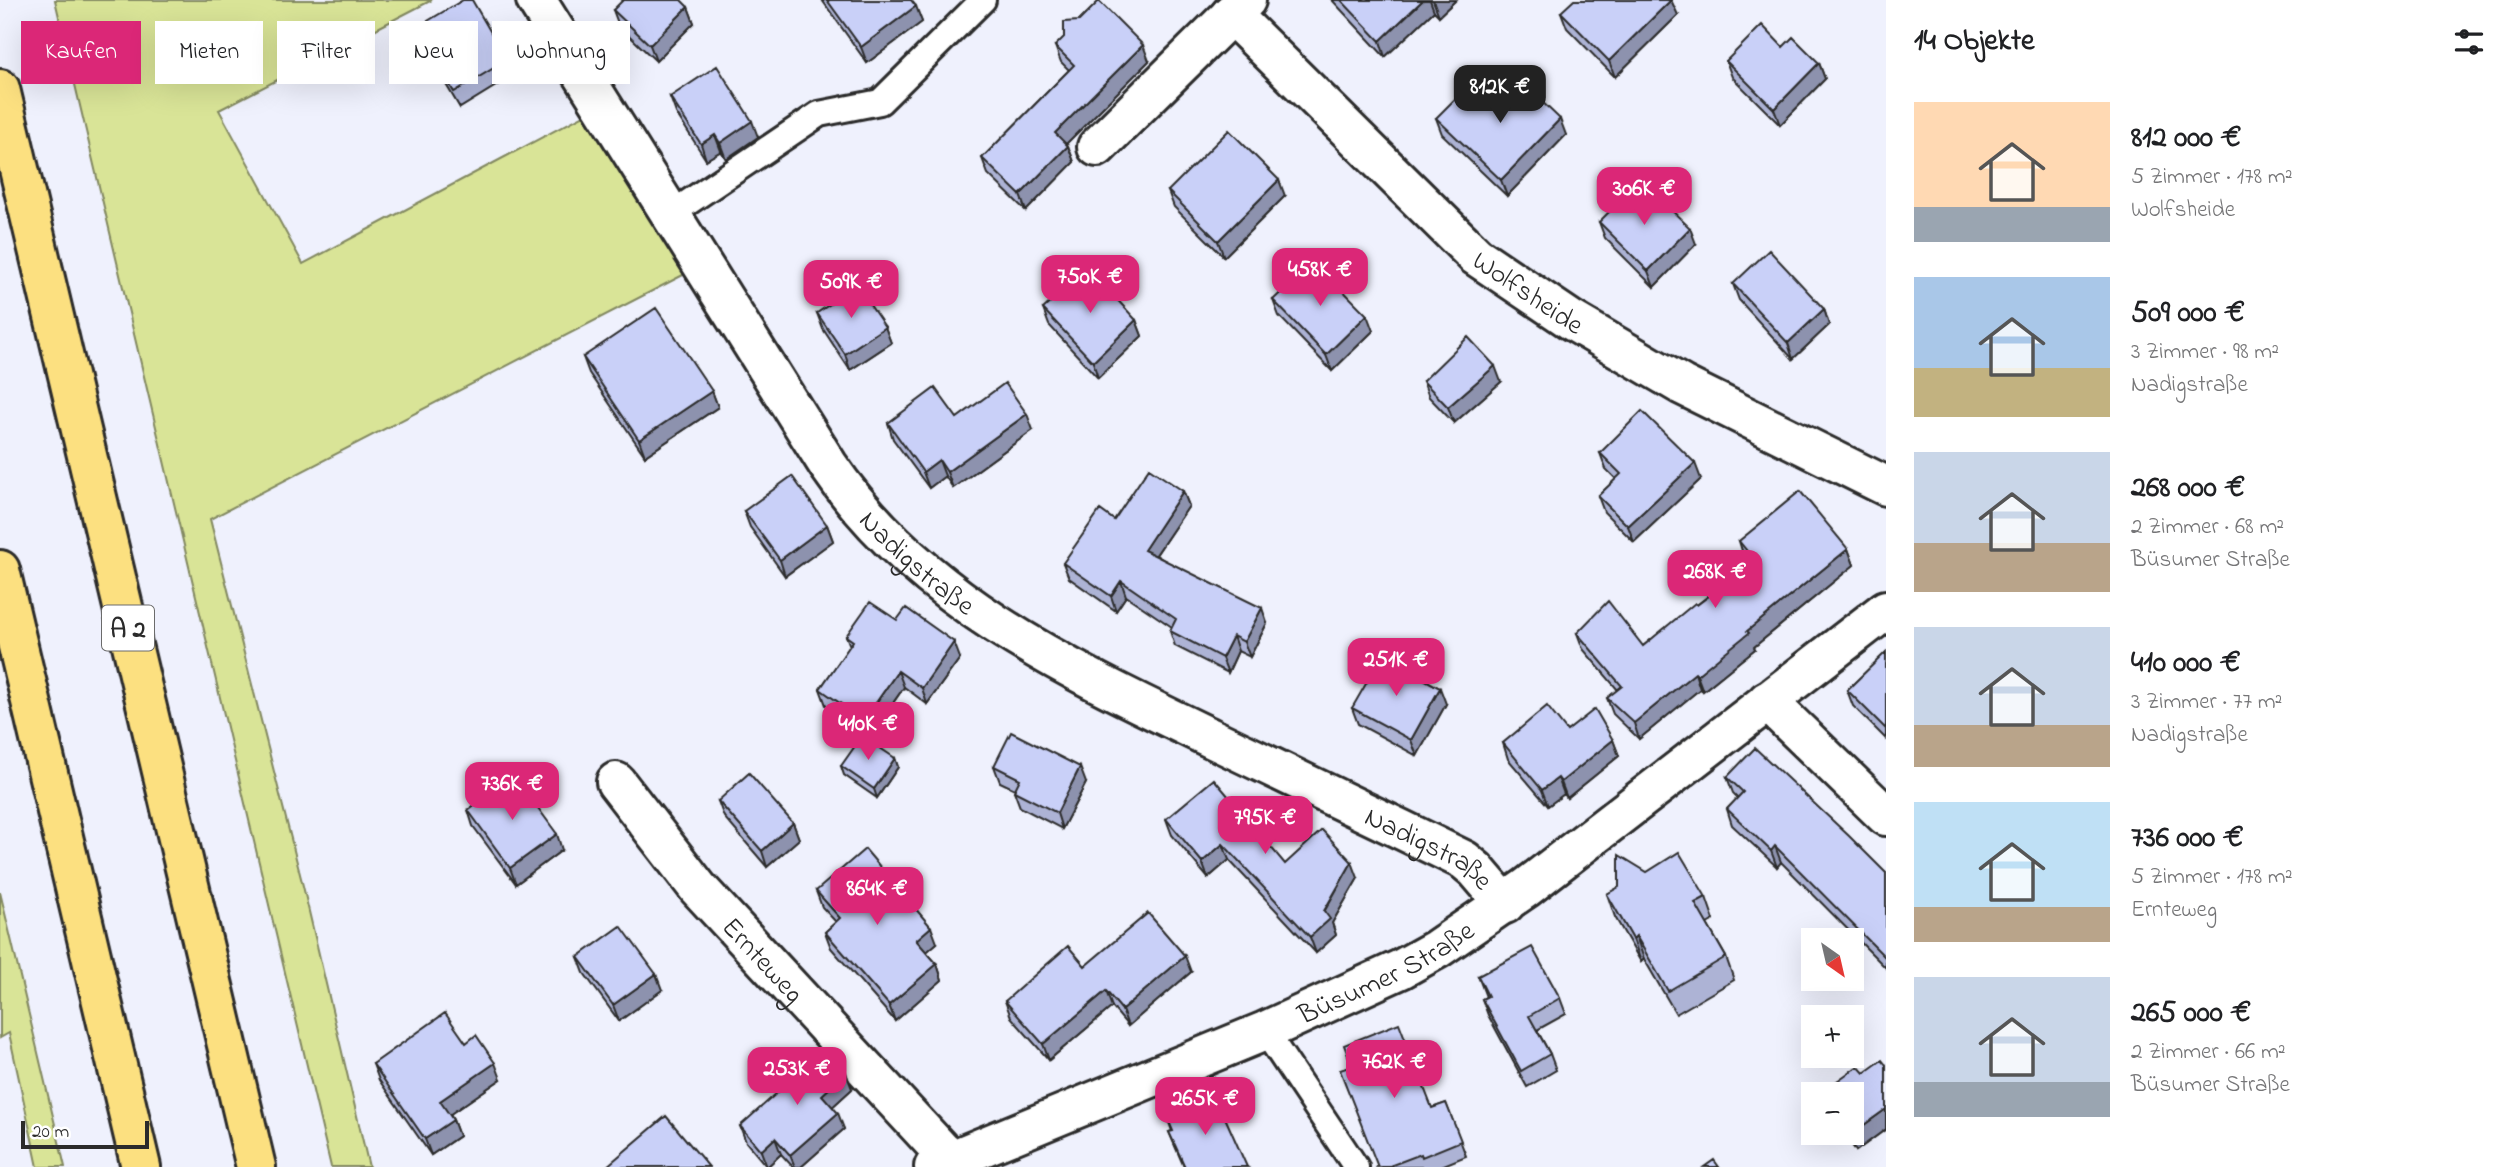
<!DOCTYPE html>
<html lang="de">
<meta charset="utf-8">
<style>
:root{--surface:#fff;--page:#f2f2f2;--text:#202124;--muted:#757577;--accent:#db2777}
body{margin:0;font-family:"Indie Flower",sans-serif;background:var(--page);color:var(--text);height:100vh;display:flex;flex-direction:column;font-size:26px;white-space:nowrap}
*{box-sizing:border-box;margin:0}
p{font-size:23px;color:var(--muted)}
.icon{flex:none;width:38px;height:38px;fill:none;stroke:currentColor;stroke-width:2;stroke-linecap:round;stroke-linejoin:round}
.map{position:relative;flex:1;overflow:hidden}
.drawer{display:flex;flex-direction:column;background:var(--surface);width:630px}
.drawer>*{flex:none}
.hud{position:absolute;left:21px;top:21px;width:665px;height:63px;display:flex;gap:14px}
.needle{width:46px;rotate:146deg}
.tools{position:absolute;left:1801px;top:928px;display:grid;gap:14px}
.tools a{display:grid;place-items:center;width:63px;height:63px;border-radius:0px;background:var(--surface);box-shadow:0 7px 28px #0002;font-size:35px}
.scale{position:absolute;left:21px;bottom:18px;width:128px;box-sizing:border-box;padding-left:7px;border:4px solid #2b2b2b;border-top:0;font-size:19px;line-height:24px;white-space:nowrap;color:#2b2b2b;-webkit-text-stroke:5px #fff;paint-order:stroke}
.price{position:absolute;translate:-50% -60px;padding:0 16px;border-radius:14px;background:var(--accent);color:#fff;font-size:23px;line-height:46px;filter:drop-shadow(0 2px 4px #0008)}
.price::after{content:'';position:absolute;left:50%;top:42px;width:21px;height:16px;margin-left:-10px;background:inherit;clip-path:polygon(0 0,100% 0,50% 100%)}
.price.current{background:#222;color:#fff}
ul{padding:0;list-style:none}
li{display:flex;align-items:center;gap:21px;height:175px;padding:0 28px}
li span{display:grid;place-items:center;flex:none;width:196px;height:140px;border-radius:0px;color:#555}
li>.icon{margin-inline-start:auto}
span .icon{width:84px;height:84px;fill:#fffc;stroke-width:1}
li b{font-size:30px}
h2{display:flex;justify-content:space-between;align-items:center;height:84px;padding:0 28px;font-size:30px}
.tag{padding:0 24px;border-radius:0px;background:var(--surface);box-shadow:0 7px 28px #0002;font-size:24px;line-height:63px}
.tag.current{background:var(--accent);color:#fff}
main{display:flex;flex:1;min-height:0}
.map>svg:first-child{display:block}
</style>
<main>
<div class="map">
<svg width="1886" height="1167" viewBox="0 0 1886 1167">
<rect width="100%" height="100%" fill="#eff1fd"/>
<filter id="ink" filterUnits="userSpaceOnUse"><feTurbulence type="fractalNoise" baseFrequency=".0143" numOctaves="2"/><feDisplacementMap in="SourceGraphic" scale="14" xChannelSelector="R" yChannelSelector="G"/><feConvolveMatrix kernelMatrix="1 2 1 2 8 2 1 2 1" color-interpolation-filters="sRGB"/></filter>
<g filter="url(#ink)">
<path fill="#d9e497" stroke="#828861" stroke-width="2" d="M55 0H432L219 110 303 264 584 115 685 274 210 519 303 886 369 1167H331Z
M0 892 65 1167H38L9 1033 0 1038Z"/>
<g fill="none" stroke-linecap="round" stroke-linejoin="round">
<g stroke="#2b2b2b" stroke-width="30">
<path id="lane" d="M671 214 819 114 880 102 983 0
M1265 1031 1356 1167"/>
</g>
<g stroke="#2b2b2b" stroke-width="44">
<g id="street">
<path id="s1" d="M536 0 828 465C919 600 1069 670 1211 738 1296 779 1380 819 1464 860L1476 870 1505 904"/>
<path id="s2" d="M1231 14 1476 256 1571 320 1682 385 1886 486"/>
<path d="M1097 147 1246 0"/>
<path d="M1767 701 1886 816"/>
<path id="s3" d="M616 782 698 888 950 1160"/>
<path id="s4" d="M934 1167 1265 1031 1401 969 1437 949 1526 888 1886 610"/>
</g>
</g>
<g stroke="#2b2b2b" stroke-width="44">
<path id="highway" d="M0 89 256 1167
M0 570 141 1167"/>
</g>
<use href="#lane" stroke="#fff" stroke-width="24"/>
<use href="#street" stroke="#fff" stroke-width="38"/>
<use href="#highway" stroke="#fce080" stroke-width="38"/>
</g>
<path fill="#adb3d5" stroke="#2b2b2b" stroke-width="2" d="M822 0H911L922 22 867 63Z
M1332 0H1456L1439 16 1434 11 1385 57Z
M688 7 694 23 656 61 619 26 613 10Z
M1561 12 1678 15 1615 77 1567 28Z
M416 28 507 60 512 76 460 108 422 44Z
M1055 46 1149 61 1066 144 1068 146 1074 162 1026 211 988 174 982 158 1069 70 1061 62Z
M1783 47 1819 63 1825 79 1780 125 1732 77 1726 61Z
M670 97 758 137 726 159 721 151 706 160 676 113Z
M1481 108 1566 135 1507 196 1442 134 1436 118Z
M1168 191 1285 196 1224 257 1174 207Z
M1599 222 1696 244 1654 287 1605 238Z
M1733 284 1824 309 1829 325 1793 359 1739 300Z
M1273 300 1373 331 1332 371 1279 316Z
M1043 309 1136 320 1142 336 1098 378 1049 325Z
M817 313 885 327 891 343 850 370 823 329Z
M583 357 712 391 718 407 645 456 589 373Z
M1423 381 1501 382 1454 423 1429 397Z
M957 418 1033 430 953 488 945 476 929 488 893 439 888 423Z
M1600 453 1701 479 1634 542 1604 512 1598 496 1616 479 1606 469Z
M1183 491 1189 506 1156 555 1267 623 1250 657 1238 651 1228 673 1175 646 1170 631 1172 627 1126 596 1116 611 1069 578 1063 563 1114 520Z
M744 511 827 525 833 541 785 576 750 527Z
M1739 541 1848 549 1854 565 1754 647 1755 649 1703 691 1700 689 1639 739 1613 714 1607 698 1618 690 1583 649 1577 633 1643 646 1750 564 1744 557Z
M897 620 960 658 927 704 904 687 870 736 826 705 820 689 850 646 846 636Z
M1886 652V739L1853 706 1847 690Z
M1446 704 1417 756 1358 724 1352 708Z
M1567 731 1613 740 1619 756 1567 798 1564 794 1548 806 1508 759 1503 743Z
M895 758 898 767 877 798 844 775 841 766Z
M994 766 1086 783 1062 829 1020 807 1014 791 1015 789 1000 782Z
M1727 777 1886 873V968L1781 862 1777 867 1732 825 1727 809 1738 798 1733 793Z
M718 801 793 823 799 839 767 867 724 817Z
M468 810 562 850 516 884 473 826Z
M1166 819 1285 864 1358 878 1332 923 1336 935 1316 953 1229 860 1208 878 1172 835Z
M1647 872 1706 897 1714 920 1707 924 1726 957 1734 980 1676 1014 1644 959 1641 962 1615 917 1607 894Z
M816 891 937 943 926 952 937 964 942 980 895 1021 831 948 825 932 836 922 822 907Z
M578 957 662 990 619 1021 584 973Z
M1085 966 1191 972 1128 1026 1112 1007 1049 1060 1011 1017 1005 1001Z
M1478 976 1560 998 1566 1014 1537 1030 1550 1054 1556 1070 1527 1087 1488 1015 1482 999 1486 997Z
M466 1043 501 1079 450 1114 453 1120 459 1136 431 1155 379 1080 373 1064Z
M1886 1065V1129L1856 1151 1843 1132H1852L1864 1073Z
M846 1073 852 1089 832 1107 844 1129 801 1167H793L781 1154 767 1167 746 1142 740 1126Z
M1446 1103 1466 1156 1439 1167H1377L1432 1108Z
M1167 1117 1247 1167H1184L1169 1132 1172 1131Z"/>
<path fill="#8d92ae" stroke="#2b2b2b" stroke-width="2" d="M1423 0H1430L1434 11 1385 57 1380 41Z
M1433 0H1456L1439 16Z
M1671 0 1678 15 1615 77 1609 61Z
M916 6 922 22 867 63 861 47Z
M688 7 694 23 656 61 650 45Z
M1143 45 1149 61 1061 149 1055 133Z
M1819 63 1825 79 1780 125 1774 109Z
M1560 119 1566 135 1507 196 1501 180Z
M752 121 758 137 726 159 720 143Z
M715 135 721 151 706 160 701 144Z
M1068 146 1074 162 1026 211 1020 195Z
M1279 180 1285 196 1224 257 1218 241Z
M1690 228 1696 244 1654 287 1648 271Z
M1824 309 1829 325 1793 359 1788 343Z
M1367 315 1373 331 1332 371 1326 355Z
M1136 320 1142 336 1098 378 1093 362Z
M885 327 891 343 850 370 845 354Z
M1495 366 1501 382 1454 423 1448 407Z
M712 391 718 407 645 456 639 440Z
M1027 414 1033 430 953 488 947 472Z
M939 460 945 476 929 488 923 472Z
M1695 463 1701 479 1634 542 1628 526Z
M1183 491 1189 506 1149 565 1144 550Z
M827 525 833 541 785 576 780 560Z
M1848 549 1854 565 1754 647 1755 649 1703 691 1697 675 1747 631Z
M1121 581 1126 596 1116 611 1111 596Z
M1262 608 1267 623 1250 657 1244 642Z
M1233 636 1238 651 1228 673 1222 658Z
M954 642 960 658 927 704 922 688Z
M898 671 904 687 870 736 864 720Z
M1695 673 1700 689 1639 739 1634 723Z
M1440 688 1446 704 1417 756 1411 740Z
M1613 740 1619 756 1567 798 1561 782Z
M895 758 898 767 877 798 874 789Z
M1080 767 1086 783 1062 829 1057 813Z
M1558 778 1564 794 1548 806 1542 790Z
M793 823 799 839 767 867 762 851Z
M557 834 562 850 516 884 510 868Z
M1223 844 1229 860 1208 878 1202 862Z
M1775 846 1781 862 1777 867 1771 851Z
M1352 862 1358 878 1332 923 1336 935 1316 953 1310 937Z
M931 927 937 943 922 956 916 940Z
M1636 936 1644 959 1641 962 1633 939Z
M1185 956 1191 972 1128 1026 1122 1010Z
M937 964 942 980 895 1021 889 1005Z
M656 974 662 990 619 1021 613 1005Z
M1106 991 1112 1007 1049 1060 1043 1044Z
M495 1063 501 1079 446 1117 440 1101Z
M846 1073 852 1089 828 1111 822 1095Z
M1886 1109V1129L1856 1151 1850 1135Z
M838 1113 844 1129 801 1167H795L790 1155Z
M453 1120 459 1136 431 1155 425 1139Z
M775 1138 781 1154 767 1167 761 1151Z"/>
<path fill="#c9d0f8" stroke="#2b2b2b" stroke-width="2" d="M463 0H472L507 60 454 92 416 28Z
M623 0H681L688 7 650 45 613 10Z
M827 0H911L916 6 861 47Z
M1341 0H1423L1380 41Z
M1574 0H1671L1609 61 1561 12Z
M1099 1 1143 45 1055 133 1068 146 1020 195 982 158 1074 65 1055 46 1064 37V22L1079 21Z
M1762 25 1783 47 1793 37 1819 63 1774 109 1726 61Z
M717 66 752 121 720 143 715 135 701 144 670 97Z
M1514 75 1560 119 1501 180 1436 118 1463 91 1481 108Z
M1229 130 1279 180 1218 241 1168 191Z
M1635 186 1654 205 1661 200 1690 228 1648 271 1599 222Z
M1769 250 1824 309 1788 343 1733 284Z
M1314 261 1367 315 1326 355 1273 300Z
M1088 268 1136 320 1093 362 1043 309Z
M857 286 885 327 845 354 817 313Z
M656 308 712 391 639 440 583 357Z
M1468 337 1495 366 1448 407 1423 381Z
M1005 383 1027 414 947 472 939 460 923 472 888 423 935 388 957 418Z
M1642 411 1695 463 1628 526 1598 496 1621 474 1600 453Z
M1149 468 1183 491 1144 550 1262 608 1244 642 1233 636 1222 658 1170 631 1176 619 1121 581 1111 596 1063 563 1100 510 1114 520Z
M792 476 827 525 780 560 744 511Z
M1800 491 1848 549 1747 631 1749 633 1697 675 1695 673 1634 723 1607 698 1622 686 1577 633 1608 601 1643 646 1695 603 1697 605 1755 561 1739 541Z
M870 602 897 620 906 608 954 642 922 688 898 671 864 720 820 689 853 641 846 636Z
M1886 652V729L1847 690Z
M1382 656 1440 688 1411 740 1352 708Z
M1547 706 1567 731 1595 709 1613 740 1561 782 1558 778 1542 790 1503 743Z
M1011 732 1080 767 1057 813 1014 791 1020 779 994 766Z
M862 736 895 758 874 789 841 766Z
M1755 748 1849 836 1886 873V958L1775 846 1771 851 1727 809 1743 792 1727 777Z
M749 773 793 823 762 851 718 801Z
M514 775 557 834 510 868 468 810Z
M1214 779 1285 864 1322 830 1352 862 1324 911 1330 919 1310 937 1223 844 1202 862 1166 819Z
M865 849 931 927 916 940 937 964 889 1005 825 932 840 918 816 891Z
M1679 852 1706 897 1695 903 1726 957 1668 991 1636 936 1633 939 1607 894 1619 887V855L1647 872Z
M1148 913 1185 956 1122 1010 1106 991 1043 1044 1005 1001 1068 946 1085 966Z
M621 926 656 974 613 1005 578 957Z
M1532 947 1560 998 1529 1016 1550 1054 1521 1071 1482 999 1488 996 1478 976Z
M445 1013 466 1043 476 1035 495 1063 440 1101 453 1120 425 1139 373 1064Z
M1399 1023 1432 1108 1446 1103 1461 1141 1422 1157 1421 1154 1387 1167H1378L1340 1070 1352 1066 1344 1045Z
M825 1050 846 1073 822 1095 838 1113 790 1155 775 1138 761 1151 740 1126Z
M1882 1060 1886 1065V1109L1850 1135 1848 1132H1852V1094L1820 1093 1858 1066 1864 1073Z
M1215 1095 1247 1167H1185L1169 1132 1173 1131 1167 1117Z
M666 1116 709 1167H606Z
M1714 1160 1719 1167H1704Z"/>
</g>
<g text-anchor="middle" stroke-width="5" stroke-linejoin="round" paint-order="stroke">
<rect fill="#fff" stroke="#6b6b6b" stroke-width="2" x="102" y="605.5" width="52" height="45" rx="5"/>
<g font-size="26" font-weight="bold" fill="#2b2b2b">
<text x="128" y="637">A 2</text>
</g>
<g font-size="28" fill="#2b2b2b" stroke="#fff">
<text dy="10" stroke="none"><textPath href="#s2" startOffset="408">Wolfsheide</textPath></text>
<text dy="10" stroke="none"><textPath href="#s1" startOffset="682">Nadigstraße</textPath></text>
<text dy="10" stroke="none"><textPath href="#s1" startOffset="1270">Nadigstraße</textPath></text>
<text dy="10" stroke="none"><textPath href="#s3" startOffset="231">Ernteweg</textPath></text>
<text dy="10" stroke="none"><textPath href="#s4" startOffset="492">Büsumer Straße</textPath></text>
</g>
</g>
</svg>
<div class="tools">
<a><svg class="needle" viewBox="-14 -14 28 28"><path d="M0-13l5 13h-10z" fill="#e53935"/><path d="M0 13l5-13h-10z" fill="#757577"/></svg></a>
<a>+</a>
<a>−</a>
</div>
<div class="scale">20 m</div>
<b class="price current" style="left:1500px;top:125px">812K €</b>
<b class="price" style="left:1644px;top:227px">306K €</b>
<b class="price" style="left:1320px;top:308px">458K €</b>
<b class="price" style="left:1090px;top:315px">750K €</b>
<b class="price" style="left:851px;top:320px">509K €</b>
<b class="price" style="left:1715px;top:610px">268K €</b>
<b class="price" style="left:1396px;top:698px">251K €</b>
<b class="price" style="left:868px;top:762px">410K €</b>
<b class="price" style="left:512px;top:822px">736K €</b>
<b class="price" style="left:1265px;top:856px">795K €</b>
<b class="price" style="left:877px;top:927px">864K €</b>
<b class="price" style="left:1394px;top:1100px">762K €</b>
<b class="price" style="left:797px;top:1107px">253K €</b>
<b class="price" style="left:1205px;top:1137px">265K €</b>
<div class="hud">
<a class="tag current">Kaufen</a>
<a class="tag">Mieten</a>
<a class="tag">Filter</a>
<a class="tag">Neu</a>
<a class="tag">Wohnung</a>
</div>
</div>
<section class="drawer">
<h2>14 Objekte<svg class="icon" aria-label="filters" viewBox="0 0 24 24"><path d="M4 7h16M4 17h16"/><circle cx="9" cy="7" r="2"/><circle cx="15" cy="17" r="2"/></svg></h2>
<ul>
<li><span style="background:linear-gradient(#ffd9b3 75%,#9aa5b1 0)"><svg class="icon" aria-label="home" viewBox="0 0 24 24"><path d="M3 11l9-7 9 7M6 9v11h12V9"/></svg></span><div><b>812 000 €</b><p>5 Zimmer · 178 m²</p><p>Wolfsheide</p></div></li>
<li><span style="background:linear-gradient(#a9c7e8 65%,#c2b280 0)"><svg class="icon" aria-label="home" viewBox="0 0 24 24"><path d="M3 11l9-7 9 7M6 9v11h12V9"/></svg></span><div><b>509 000 €</b><p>3 Zimmer · 98 m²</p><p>Nadigstraße</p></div></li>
<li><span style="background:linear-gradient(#c9d6e8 65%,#b9a48a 0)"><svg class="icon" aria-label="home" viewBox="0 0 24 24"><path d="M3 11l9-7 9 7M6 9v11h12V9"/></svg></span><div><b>268 000 €</b><p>2 Zimmer · 68 m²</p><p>Büsumer Straße</p></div></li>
<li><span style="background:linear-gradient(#c9d6e8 70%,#b9a48a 0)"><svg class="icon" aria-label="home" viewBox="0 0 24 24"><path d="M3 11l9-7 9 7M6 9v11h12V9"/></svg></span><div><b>410 000 €</b><p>3 Zimmer · 77 m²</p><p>Nadigstraße</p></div></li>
<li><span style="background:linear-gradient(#bfe0f5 75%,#b9a48a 0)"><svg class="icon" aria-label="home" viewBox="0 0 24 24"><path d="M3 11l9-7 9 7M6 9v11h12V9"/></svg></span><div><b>736 000 €</b><p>5 Zimmer · 178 m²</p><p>Ernteweg</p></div></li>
<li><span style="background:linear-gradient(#c9d6e8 75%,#9aa5b1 0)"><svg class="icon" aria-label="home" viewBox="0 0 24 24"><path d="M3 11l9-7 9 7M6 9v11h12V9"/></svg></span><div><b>265 000 €</b><p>2 Zimmer · 66 m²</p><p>Büsumer Straße</p></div></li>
</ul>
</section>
</main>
